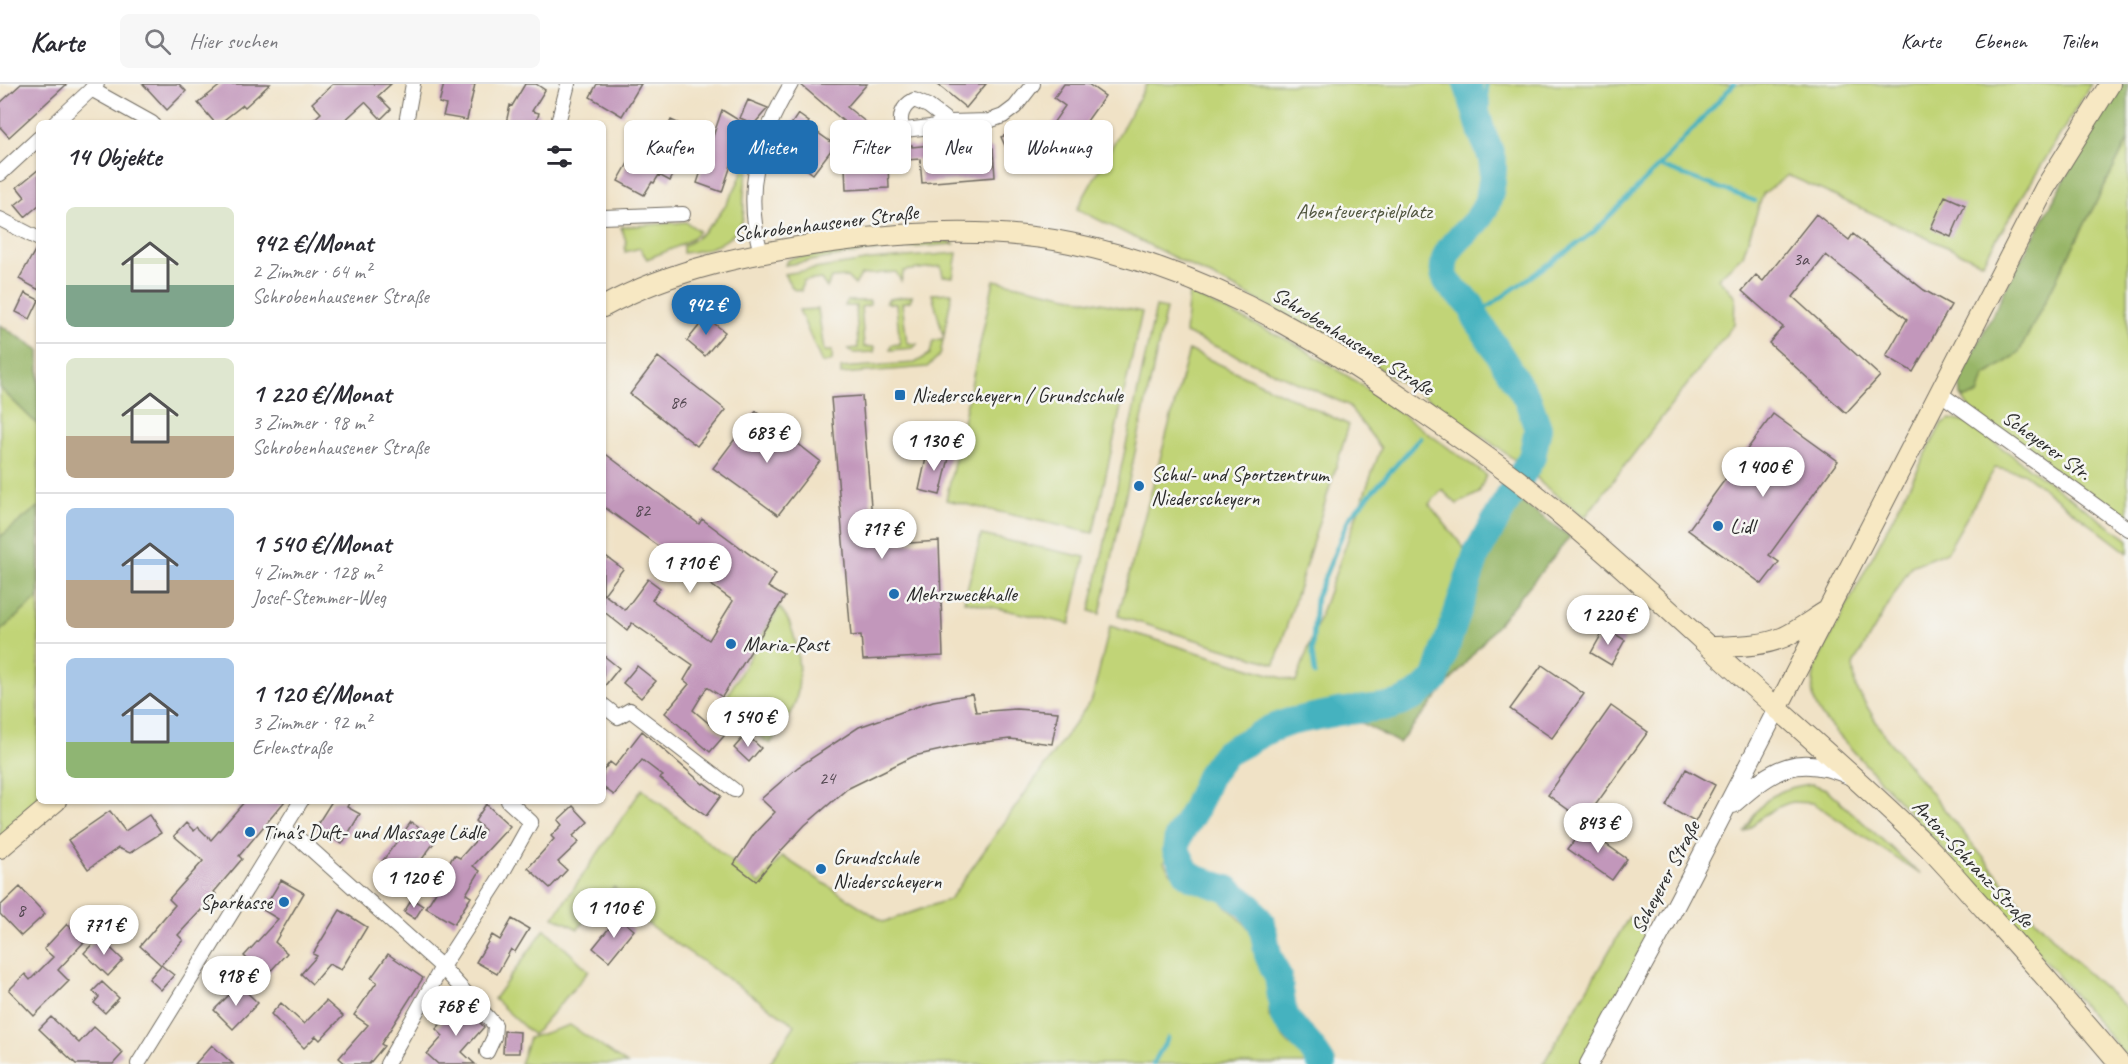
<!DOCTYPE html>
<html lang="de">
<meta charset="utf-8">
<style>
:root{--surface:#fff;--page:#f7f7f7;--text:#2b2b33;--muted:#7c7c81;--line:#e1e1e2;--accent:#1f6fb2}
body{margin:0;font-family:Caveat,sans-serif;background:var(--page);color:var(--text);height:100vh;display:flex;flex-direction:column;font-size:22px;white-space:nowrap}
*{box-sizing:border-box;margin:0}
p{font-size:20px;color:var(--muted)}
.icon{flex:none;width:33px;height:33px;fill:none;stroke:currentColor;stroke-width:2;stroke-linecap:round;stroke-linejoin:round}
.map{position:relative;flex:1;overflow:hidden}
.drawer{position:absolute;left:36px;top:36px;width:570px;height:684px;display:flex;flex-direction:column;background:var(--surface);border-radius:9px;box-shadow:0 2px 4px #0004}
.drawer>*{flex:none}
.top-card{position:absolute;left:624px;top:36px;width:570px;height:54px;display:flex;gap:12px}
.price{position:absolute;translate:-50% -51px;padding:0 14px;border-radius:21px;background:#fff;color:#222;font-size:20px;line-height:39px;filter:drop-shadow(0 2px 3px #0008)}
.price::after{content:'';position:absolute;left:50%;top:36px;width:18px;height:14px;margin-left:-9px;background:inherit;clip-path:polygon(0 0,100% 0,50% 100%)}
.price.current{background:var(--accent);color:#fff}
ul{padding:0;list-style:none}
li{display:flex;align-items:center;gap:18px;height:150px;padding:0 30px}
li+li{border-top:2px solid var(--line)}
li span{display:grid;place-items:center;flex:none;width:168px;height:120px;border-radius:9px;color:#555}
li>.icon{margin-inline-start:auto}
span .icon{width:72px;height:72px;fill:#fffc;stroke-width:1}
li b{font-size:26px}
h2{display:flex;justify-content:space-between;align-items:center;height:72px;padding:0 30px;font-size:26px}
.tag{padding:0 21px;border-radius:9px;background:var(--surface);box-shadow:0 2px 4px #0004;font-size:21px;line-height:54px}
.tag.current{background:var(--accent);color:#fff}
header{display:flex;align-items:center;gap:36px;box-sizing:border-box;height:84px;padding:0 30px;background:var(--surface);border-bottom:2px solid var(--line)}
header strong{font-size:28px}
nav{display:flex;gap:33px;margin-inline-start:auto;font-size:21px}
.search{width:420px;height:54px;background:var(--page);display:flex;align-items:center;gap:15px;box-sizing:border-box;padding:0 21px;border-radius:9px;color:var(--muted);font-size:22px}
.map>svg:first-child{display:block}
</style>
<header>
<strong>Karte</strong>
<div class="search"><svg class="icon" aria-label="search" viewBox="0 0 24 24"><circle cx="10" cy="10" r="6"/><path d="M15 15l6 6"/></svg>Hier suchen</div>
<nav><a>Karte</a><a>Ebenen</a><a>Teilen</a></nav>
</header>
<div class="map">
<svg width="2128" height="980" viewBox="0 0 2128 980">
<rect width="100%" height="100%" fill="#f6f6f2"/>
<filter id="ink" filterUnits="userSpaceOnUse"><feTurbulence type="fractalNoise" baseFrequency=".0167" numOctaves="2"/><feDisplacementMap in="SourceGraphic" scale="12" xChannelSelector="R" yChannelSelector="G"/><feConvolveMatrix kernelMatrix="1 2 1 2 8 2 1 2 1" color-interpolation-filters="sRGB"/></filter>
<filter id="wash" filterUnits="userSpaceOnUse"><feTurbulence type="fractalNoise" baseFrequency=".008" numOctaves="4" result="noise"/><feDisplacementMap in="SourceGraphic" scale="24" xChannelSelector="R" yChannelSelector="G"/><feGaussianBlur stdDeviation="1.35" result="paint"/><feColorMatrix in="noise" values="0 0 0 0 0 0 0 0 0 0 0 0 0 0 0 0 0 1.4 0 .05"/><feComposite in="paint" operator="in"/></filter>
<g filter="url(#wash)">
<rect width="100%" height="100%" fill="#f0e2c6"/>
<path fill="#c1d477" stroke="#768051" stroke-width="1.5" d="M1147 0H2091L1982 179 1788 91 1763 110 1743 171 1718 194 1735 212 1734 240 1585 433 1542 400 1535 391 1504 368 1424 312 1358 271 1233 203 1077 125Z
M2128 56V436L1973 330 1961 311 1965 314 1984 292 2018 270Z
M751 67H753C750 81 745 95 744 109 743 117 745 130 742 137 732 160 706 167 683 169V162C719 144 738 103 751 67Z
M686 138 699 147C688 161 663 168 647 175L640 164 625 168 626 157 621 143Z
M949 157 954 160 871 167 785 181 787 177 792 174 903 159Z
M957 169 953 193 943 192 941 182 904 187 901 197 896 188 861 191 855 201 847 193 831 194 827 204 821 195 803 197 801 207 793 205 784 190 871 176Z
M994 196 1142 228 1093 449 946 416Z
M952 209 940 271 927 283 841 290V284L915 279 930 270 933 257 944 254 932 210Z
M1189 209 1294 259 1354 296 1486 391 1479 409 1457 420 1442 406 1429 420 1471 473 1434 590 1415 609 1397 618 1296 629 1253 644 1230 655 1216 666 1231 678 1210 690 1200 709 1176 741 1173 749 1172 761 1164 778 1169 787 1175 792 1220 816 1246 841 1252 849 1257 879 1270 900 1269 932 1288 960 1331 980H769L795 941 642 836 614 803 578 845 554 833 642 705 760 800 782 772 884 838 950 815 1092 615 1110 542 1296 598 1381 364 1348 321 1185 249Z
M912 212 910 217 902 219 907 259 917 260 913 264 890 266 891 261 900 260 896 220 886 219 889 215Z
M847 217H870V221L861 223 864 263H875L874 268 853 269 848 265 858 264 856 222H845Z
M1156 223 1166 225 1100 530 1090 527Z
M818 225 824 267H832V277L822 279 799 226Z
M1189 266 1349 341 1275 580 1118 532Z
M0 304 39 342V422L0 453Z
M1950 335 1968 339 2128 456V469L2023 389 1995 384 1947 468 1911 482 1853 581 1856 604 1884 651 2021 820 2084 886 2128 925V975L2055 888 1824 635C1810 616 1811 606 1815 583L1942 339Z
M981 451 1085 473 1070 540 964 517Z
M39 513V717H56L0 764V547Z
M779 523C799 544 804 597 793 625 789 637 777 649 770 660L720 624Z
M1812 700 1826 705 1920 790 1813 719 1791 718 1776 724 1764 731 1744 749C1760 716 1775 704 1812 700Z
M1629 833 1649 850 1590 967 1582 980H1543Z
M545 845 589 887 533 951 494 915Z
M570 941 627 980H520L529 954Z"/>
<path fill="#98b668" stroke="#62704a" stroke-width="1.5" d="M2122 0H2128V56L2018 270 1984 292 1978 311 1965 314 1961 311 1960 299 1969 277 2010 196 2102 28Z
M0 241 39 266V342L0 304Z
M1518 415 1570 453 1399 659 1362 639 1329 641 1331 638C1382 630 1431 628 1450 570 1457 550 1461 529 1468 508 1480 476 1501 445 1518 415Z
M39 422V513L0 547V453Z"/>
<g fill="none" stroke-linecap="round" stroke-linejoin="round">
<path stroke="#44b2bf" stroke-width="4.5" d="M1480 38 1488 23 1486 0
M1659 82 1755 117
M1475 232 1594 148 1659 82 1734 0
M1315 590 1312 567 1316 514 1349 434 1420 354
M1153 980 1168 954"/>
<path stroke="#44b2bf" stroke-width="28" d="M1322 980 1310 962 1284 933 1278 893 1268 871 1262 840 1250 823 1227 805 1194 794 1187 789 1176 766 1178 753 1194 727 1210 690 1226 669 1270 645 1289 638 1338 628 1391 622 1402 618 1415 612 1435 596 1477 469 1532 373 1538 344 1528 316 1475 232C1474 228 1473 223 1470 220 1461 209 1447 204 1444 189 1440 163 1468 150 1480 132 1489 120 1493 99 1493 84 1493 70 1486 61 1482 49 1477 32 1473 16 1467 0"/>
</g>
<g id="blocks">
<path fill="#c297bb" d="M21 0H67L9 53 0 43V19Z
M143 0H179L186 7 167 26Z
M222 0H270L245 23 243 21 220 39H215L198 19Z
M333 0H391L378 12 391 25 381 35 365 18 342 39H310L321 29 312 19Z
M444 0H475L467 36 443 32 446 21 439 19Z
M525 0H536L545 6 532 27 539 29 536 39H506L510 21 512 22Z
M597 0H641L622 32 590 13Z
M800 0H867L847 23 872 43 863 54Z
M937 0H986L966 24Z
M1064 0H1088L1105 12 1077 51 1079 52 1060 80 1048 71 1066 45 1042 55 1065 22 1054 14Z
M748 16 768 24 754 40 740 34Z
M722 26 745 40 722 108 697 99Z
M798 30 809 38 807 41 835 61 813 90 779 64 794 45 790 42Z
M671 36 691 45 673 82 677 84 670 97 659 91 654 99 652 98 644 111 618 97 635 67 651 77Z
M1027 43 1033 58 1008 68 1001 53Z
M950 59 951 67 993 64 995 93 922 99 920 75 891 77 890 63 912 61V63Z
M869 81 871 83 873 81H888L889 104 846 106 845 83Z
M39 85V121L25 133 15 121 25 113 17 103Z
M1945 112 1965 121 1951 153 1931 144Z
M1816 130 1849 156 1853 150 1924 206 1951 221 1913 288 1886 272 1907 235 1826 171 1793 213 1880 292 1846 329 1769 259 1783 243 1742 207 1756 191 1763 197Z
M37 163 39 164V206L19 195Z
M25 209 39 216 30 235 16 228Z
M706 233 725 248 705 272 687 257Z
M658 273 726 326 697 362 630 310Z
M862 312 874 459 879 458 880 461 939 457 943 572 863 576 861 551 851 552 831 314Z
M756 327 820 377 778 431 713 384Z
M1773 330 1838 377 1769 471 1779 478 1762 500 1688 446Z
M928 365 950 370 940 411 919 406Z
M603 368 699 440 702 435 776 490 768 503 785 513 722 613 707 603 693 626 724 652 710 668 665 629 689 600 684 596 693 581 632 539 627 546 603 527V470L623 485 604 510 625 526 648 495 660 504 652 516 709 556 733 517 603 422Z
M1605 544 1625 556 1611 581 1591 569Z
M603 571 619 584 603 604Z
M1542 581 1584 610 1552 654 1510 625Z
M637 582 656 597 641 614 623 599Z
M972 610 976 628 1016 625 1058 628 1052 660 1010 655 968 660 914 672 847 705 805 741 777 771 756 797 734 780 754 750 775 728 761 715 798 683 859 643 933 617Z
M1611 622 1648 648 1584 737 1548 711Z
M642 647 703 700 704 699 721 712 706 732 689 720 660 694 663 692 642 676 614 711 603 703V687L610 678 615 682Z
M746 650 761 664 749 678 734 664Z
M1686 685 1715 701 1695 738 1666 722Z
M245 717H285L239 772 242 775 214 808 216 810 178 851 183 856 161 881 140 862 175 821 169 815 203 777 174 752 186 739 194 747 198 743 211 756Z
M332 717H350L347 723 360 730 342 760 315 744Z
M486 720 510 742 473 782 480 787 466 810 471 813 454 840 426 824 443 796 440 794 454 771 460 774 485 746 475 737Z
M573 722 588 738 573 752 579 758 558 778 567 786 550 804 528 784 554 755 551 752 562 741 558 736Z
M110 727 125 747 149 731 161 749 130 769 118 764 88 785 68 756Z
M411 738 436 756 406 797 381 779Z
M1583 744 1627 775 1612 796 1568 765Z
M281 796 304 809 275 858 287 869 266 892 244 872 278 835 263 826Z
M20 803 45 830 21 852 0 830V822Z
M412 815 423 822 415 835 404 828Z
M340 826 367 843 341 886 329 880 312 900 301 890 317 872 313 870Z
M618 833 634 846 609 877 593 864Z
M512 835 529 845 515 868 511 865 497 890 476 878 492 851 500 856Z
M67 840 85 857 58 886 69 897 34 932 9 906 25 890 30 896 53 873 44 865Z
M99 853 123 876 108 892 84 869Z
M388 870 423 894 381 960 384 962 369 980H346L339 974 368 941 354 931 377 898 371 894Z
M161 881 174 891 161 906 149 895Z
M102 898 119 914 105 929 94 919 99 913 93 907Z
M239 901 258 919 233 945 214 926Z
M326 917 343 932 320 956 316 952 304 964 271 930 281 919 304 940Z
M461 918 484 943 462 968 475 980H438L427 970 443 952 436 945Z
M51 933 79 959 94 943 123 969 113 980H76L39 945Z
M504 947 520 948 519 969H503Z
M212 961 233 980H195Z"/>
</g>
</g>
<g filter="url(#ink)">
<use href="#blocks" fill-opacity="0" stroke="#706b61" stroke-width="1.5"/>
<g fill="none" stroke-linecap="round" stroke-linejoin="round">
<g stroke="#706b61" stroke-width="16">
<path id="minor" d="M91 5 152 39
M55 39 97 0
M406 39 413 0
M558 39 568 0
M903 46C898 34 902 22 914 16L928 22 949 38
M896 47 930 43 949 38 989 37 1003 32 1015 23 1033 0
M0 90 39 54
M603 133 683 130
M0 135 39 155
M761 169C743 106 758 55 791 0
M1941 310 2128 445
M603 621 618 633 630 626 734 706
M284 745 303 758 442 883 387 980
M487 968 494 953 495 941 442 883 499 795 531 738 508 717
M138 980 301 717"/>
</g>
<g stroke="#706b61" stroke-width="20">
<path id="tertiary" d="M1733 720C1774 684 1798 668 1851 692
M1589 980 1677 819 1777 625"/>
</g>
<g stroke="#706b61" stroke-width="22">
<path id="secondary" d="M603 223C674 184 752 169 832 158 907 148 994 143 1070 159 1198 185 1301 244 1408 318 1448 346 1489 373 1528 404 1602 463 1671 528 1741 592 1803 648 1866 702 1925 760 1946 781 1966 805 1987 828 2032 878 2076 928 2120 980
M1710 563C1734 562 1761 563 1784 553 1799 546 1813 535 1828 526
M1777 625 2045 104 2110 0
M0 764 56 717"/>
</g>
<use href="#minor" stroke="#fff" stroke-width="14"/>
<use href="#tertiary" stroke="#fff" stroke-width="18"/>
<use href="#secondary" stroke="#f7e8c3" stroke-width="20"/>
</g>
</g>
<g fill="#1f6fb2" stroke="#f6f6f2" stroke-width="2">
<rect x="894" y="305" width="12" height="12" rx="3"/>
<circle cx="1139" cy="402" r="6"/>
<circle cx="1718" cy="442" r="6"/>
<circle cx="894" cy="510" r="6"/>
<circle cx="731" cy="560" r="6"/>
<circle cx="250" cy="748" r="6"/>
<circle cx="821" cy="785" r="6"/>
<circle cx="284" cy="818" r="6"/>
</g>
<g text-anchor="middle" stroke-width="5" stroke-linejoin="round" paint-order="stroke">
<g font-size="18" fill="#51464f">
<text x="1801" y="181">3a</text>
<text x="678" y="324">86</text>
<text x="642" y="432">82</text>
<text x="827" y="700">24</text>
<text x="21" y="832">8</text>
</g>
<g font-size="21" fill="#50553e" stroke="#f6f6f2">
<text x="1364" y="134">Abenteuerspielplatz</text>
</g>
<g font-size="21" fill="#2b2b2b" stroke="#f6f6f2">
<text transform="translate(826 139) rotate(-7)" y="7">Schrobenhausener Straße</text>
<text transform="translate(1353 257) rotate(32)" y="7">Schrobenhausener Straße</text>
<text transform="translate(2047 361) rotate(36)" y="7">Scheyerer Str.</text>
<text transform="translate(1973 779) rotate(47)" y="7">Anton-Schranz-Straße</text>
<text transform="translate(1665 793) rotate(-62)" y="7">Scheyerer Straße</text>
</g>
<g font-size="21" fill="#2b2b2b" stroke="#f6f6f2" text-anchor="start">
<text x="912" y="318">Niederscheyern / Grundschule</text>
<text x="1151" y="397">Schul- und Sportzentrum<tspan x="1151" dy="24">Niederscheyern</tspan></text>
<text x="1730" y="449">Lidl</text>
<text x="906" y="517">Mehrzweckhalle</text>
<text x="743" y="567">Maria-Rast</text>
<text x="262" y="755">Tina's Duft- und Massage Lädle</text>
<text x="833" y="780">Grundschule<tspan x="833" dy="24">Niederscheyern</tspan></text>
<text x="272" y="825" text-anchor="end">Sparkasse</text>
</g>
</g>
</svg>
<b class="price current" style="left:706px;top:252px">942 €</b>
<b class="price" style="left:767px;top:380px">683 €</b>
<b class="price" style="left:934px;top:388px">1 130 €</b>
<b class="price" style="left:1763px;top:414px">1 400 €</b>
<b class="price" style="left:882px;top:476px">717 €</b>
<b class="price" style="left:690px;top:510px">1 710 €</b>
<b class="price" style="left:1608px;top:562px">1 220 €</b>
<b class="price" style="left:748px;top:664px">1 540 €</b>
<b class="price" style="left:1598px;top:770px">843 €</b>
<b class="price" style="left:414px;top:825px">1 120 €</b>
<b class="price" style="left:614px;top:855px">1 110 €</b>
<b class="price" style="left:104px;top:872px">771 €</b>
<b class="price" style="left:236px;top:923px">918 €</b>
<b class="price" style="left:456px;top:953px">768 €</b>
<div class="top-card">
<a class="tag">Kaufen</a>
<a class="tag current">Mieten</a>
<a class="tag">Filter</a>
<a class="tag">Neu</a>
<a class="tag">Wohnung</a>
</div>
<section class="drawer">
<h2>14 Objekte<svg class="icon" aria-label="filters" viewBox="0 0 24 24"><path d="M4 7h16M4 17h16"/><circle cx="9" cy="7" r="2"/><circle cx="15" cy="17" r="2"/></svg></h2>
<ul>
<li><span style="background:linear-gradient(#dfe7d0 65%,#7fa58c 0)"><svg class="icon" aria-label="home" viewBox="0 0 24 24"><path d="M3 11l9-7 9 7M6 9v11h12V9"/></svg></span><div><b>942 €/Monat</b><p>2 Zimmer · 64 m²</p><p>Schrobenhausener Straße</p></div></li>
<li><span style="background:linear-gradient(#dfe7d0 65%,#b9a48a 0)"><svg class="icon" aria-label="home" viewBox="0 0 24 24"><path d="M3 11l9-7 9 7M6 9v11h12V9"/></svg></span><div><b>1 220 €/Monat</b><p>3 Zimmer · 98 m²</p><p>Schrobenhausener Straße</p></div></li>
<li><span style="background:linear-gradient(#a9c7e8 60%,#b9a48a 0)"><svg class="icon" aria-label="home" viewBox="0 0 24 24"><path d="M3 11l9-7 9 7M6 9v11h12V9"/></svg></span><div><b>1 540 €/Monat</b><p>4 Zimmer · 128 m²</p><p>Josef-Stemmer-Weg</p></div></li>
<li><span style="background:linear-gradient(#a9c7e8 70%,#8fb573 0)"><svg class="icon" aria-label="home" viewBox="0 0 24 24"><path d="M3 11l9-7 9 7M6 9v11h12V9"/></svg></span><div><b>1 120 €/Monat</b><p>3 Zimmer · 92 m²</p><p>Erlenstraße</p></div></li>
</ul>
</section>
</div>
